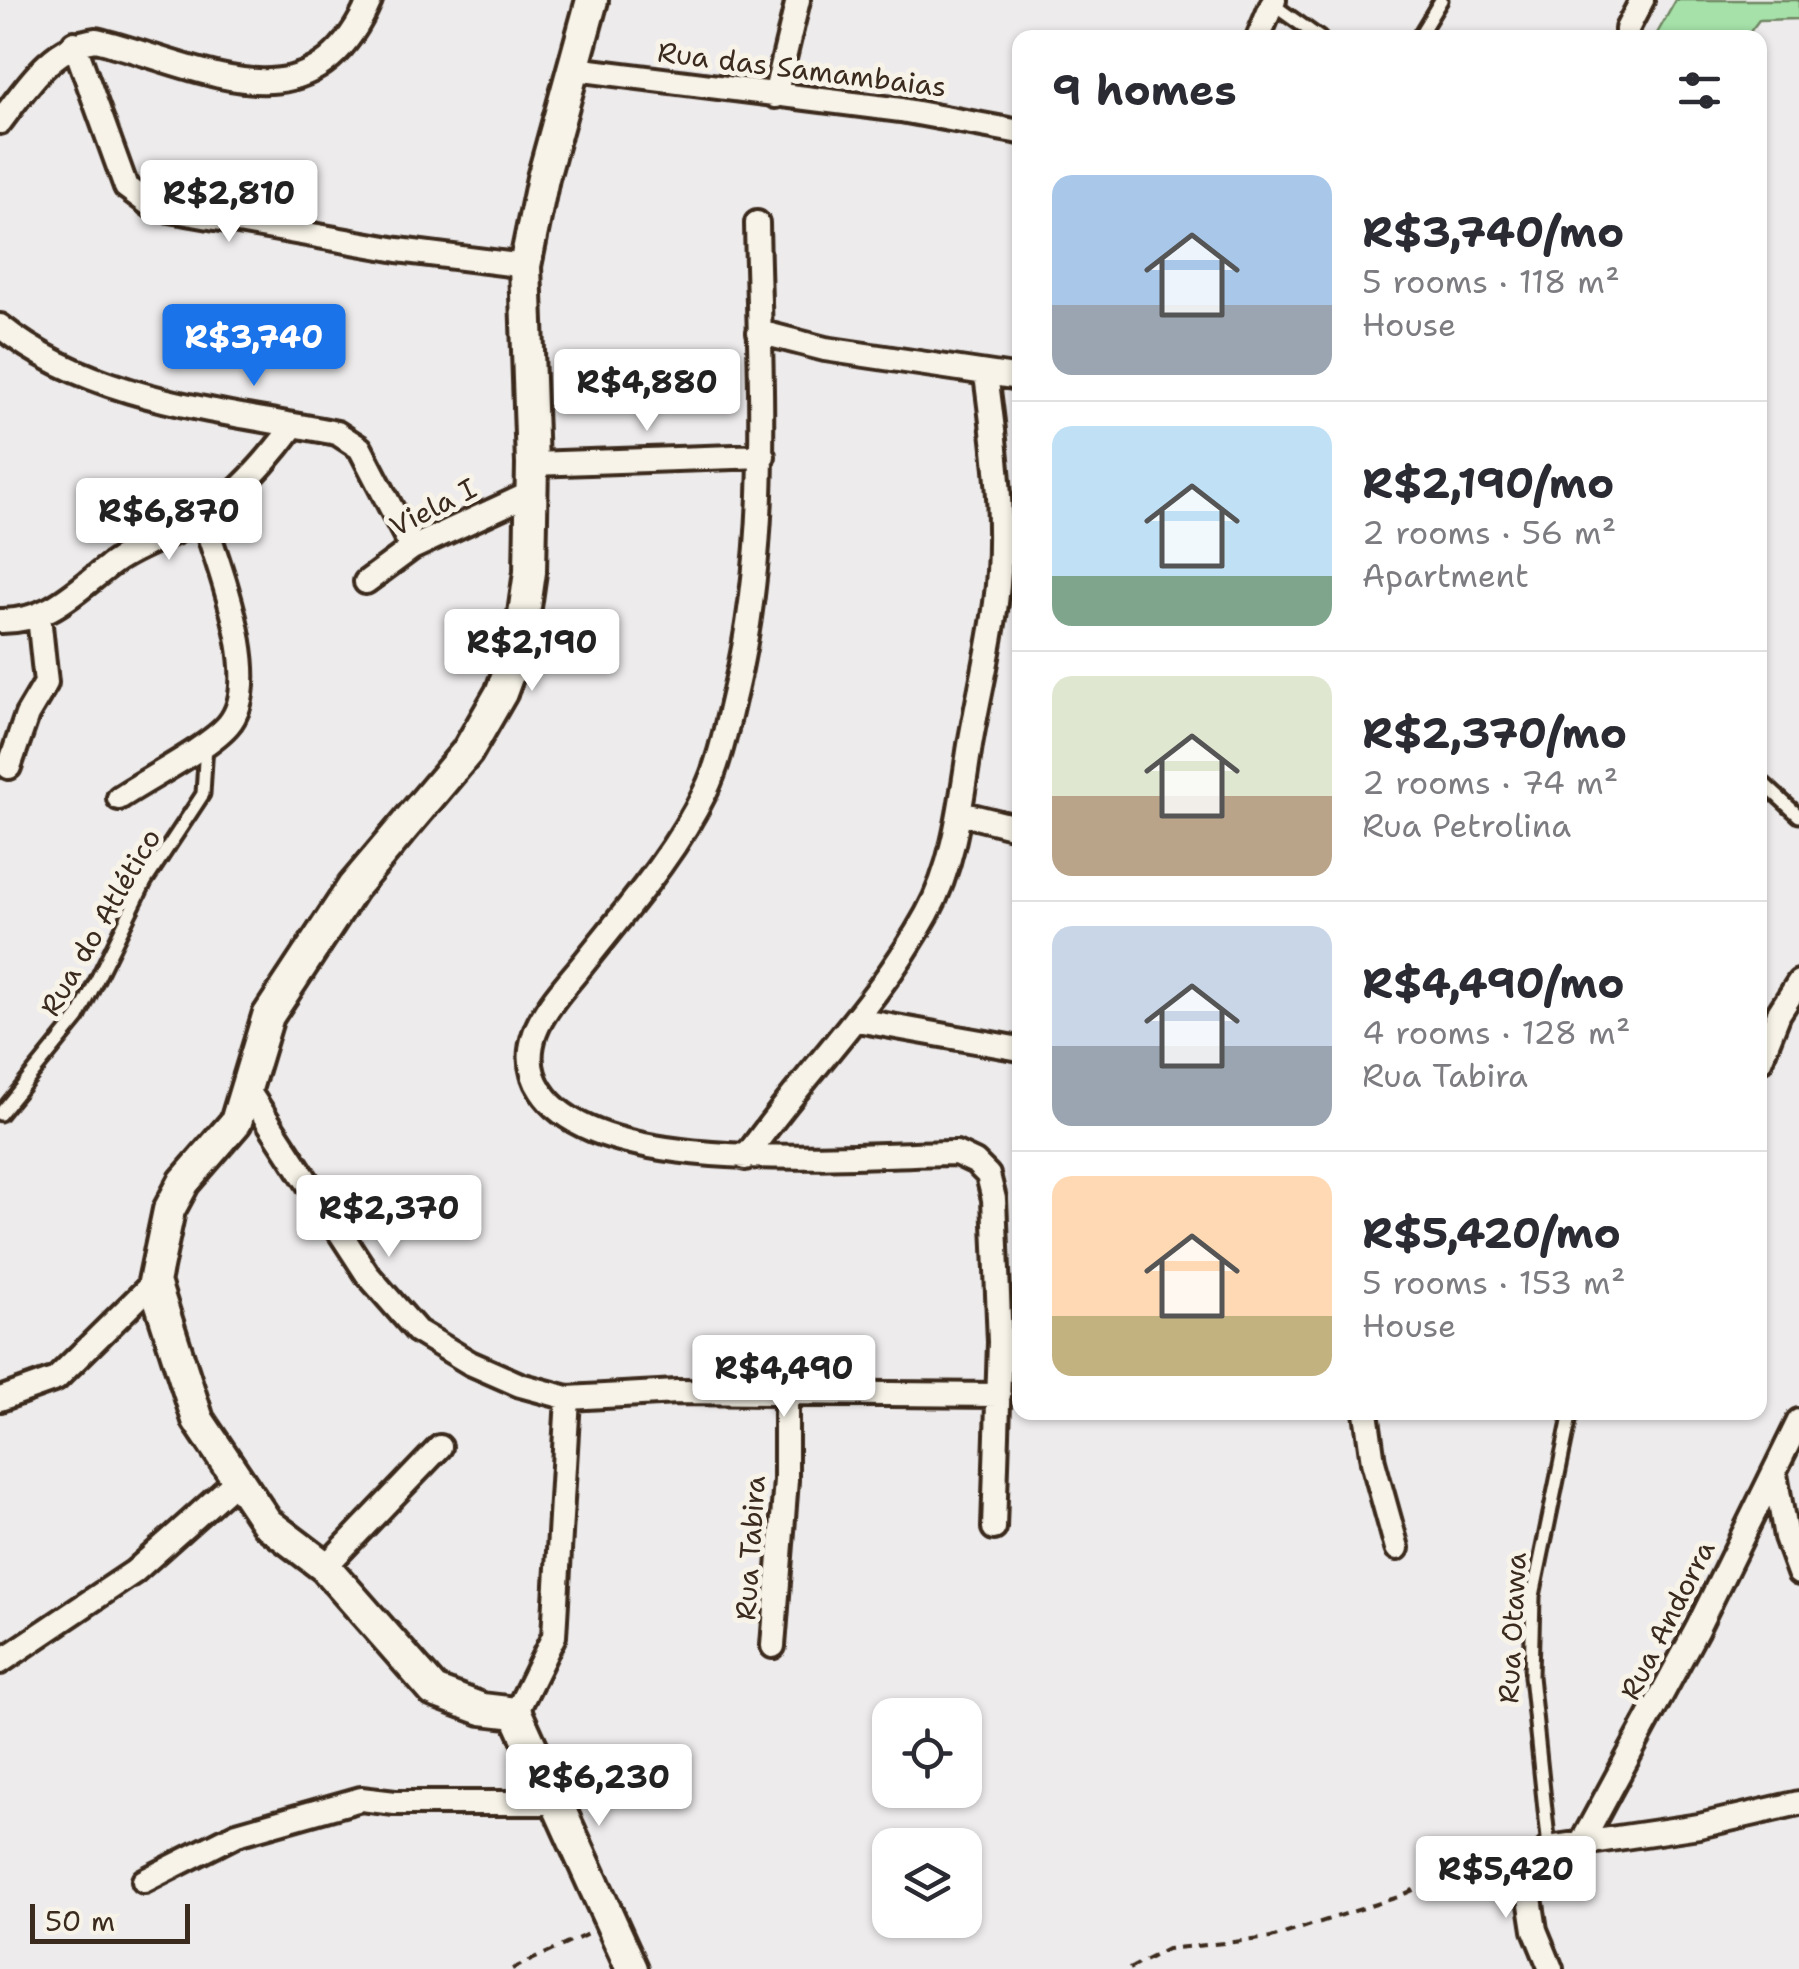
<!DOCTYPE html>
<meta charset="utf-8">
<style>
:root{--surface:#fff;--page:#f2f2f3;--text:#2b2b33;--muted:#7c7c81;--line:#e1e1e2;--accent:#1a73e8}
body{margin:0;font-family:"Shantell Sans",sans-serif;background:var(--page);color:var(--text);height:100vh;display:flex;flex-direction:column;font-size:38px;white-space:nowrap}
*{box-sizing:border-box;margin:0}
p{font-size:32px;color:var(--muted)}
.icon{flex:none;width:55px;height:55px;fill:none;stroke:currentColor;stroke-width:2;stroke-linecap:round;stroke-linejoin:round}
.map{position:relative;flex:1;overflow:hidden}
.sheet{position:absolute;left:1012px;top:30px;width:755px;height:1390px;display:flex;flex-direction:column;background:var(--surface);border-radius:20px;box-shadow:0 2px 8px #0004}
.sheet>*{flex:none}
.tools{position:absolute;left:872px;top:1698px;display:grid;gap:20px}
.tools a{display:grid;place-items:center;width:110px;height:110px;border-radius:20px;background:var(--surface);box-shadow:0 2px 8px #0004;font-size:50px}
.scale{position:absolute;left:30px;bottom:25px;width:160px;box-sizing:border-box;padding-left:10px;border:5px solid #3b2a1e;border-top:0;font-size:28px;line-height:35px;white-space:nowrap;color:#3b2a1e;-webkit-text-stroke:8px #f7f3e8;paint-order:stroke}
.price{position:absolute;translate:-50% -85px;padding:0 22px;border-radius:10px;background:#fff;color:#222;font-size:32px;line-height:65px;filter:drop-shadow(0 2px 5px #0008)}
.price::after{content:'';position:absolute;left:50%;top:60px;width:30px;height:22px;margin-left:-15px;background:inherit;clip-path:polygon(0 0,100% 0,50% 100%)}
.price.on{background:var(--accent);color:#fff}
ul{padding:0;list-style:none}
li{display:flex;align-items:center;gap:30px;height:250px;padding:0 40px}
li+li{border-top:2px solid var(--line)}
li span{display:grid;place-items:center;flex:none;width:280px;height:200px;border-radius:20px;color:#555}
li>.icon{margin-inline-start:auto}
span .icon{width:120px;height:120px;fill:#fffc;stroke-width:1}
li b{font-size:42px}
h2{display:flex;justify-content:space-between;align-items:center;height:120px;padding:0 40px;font-size:42px}
.map>svg:first-child{display:block}
</style>
<div class="map">
<svg width="1799" height="1969" viewBox="0 0 1799 1969">
<rect width="100%" height="100%" fill="#edebec"/>
<filter id="ink" filterUnits="userSpaceOnUse"><feTurbulence type="fractalNoise" baseFrequency=".01" numOctaves="2"/><feDisplacementMap in="SourceGraphic" scale="20" xChannelSelector="R" yChannelSelector="G"/><feConvolveMatrix kernelMatrix="1 2 1 2 8 2 1 2 1" color-interpolation-filters="sRGB"/></filter>
<g filter="url(#ink)">
<path fill="#a5e1a8" stroke="#708663" stroke-width="2.5" d="M1676 0H1799V19L1759 20 1746 37H1655Z"/>
<g fill="none" stroke-linecap="round" stroke-linejoin="round">
<g stroke="#3b2a1e" stroke-width="19">
<path id="lane" d="M1272 4 1320 38
M1418 38 1441 0
M1760 780 1799 816
M0 1114 78 1018 145 882 203 794 206 744
M1549 1848 1531 1676 1533 1596 1571 1412"/>
</g>
<g stroke="#3b2a1e" stroke-width="30">
<path id="street" d="M1258 38 1274 0
M1627 38V29L1642 0
M74 43 126 187 153 207 398 250 525 266
M575 69 901 110 1020 132
M775 96 798 0
M0 122C26 88 52 45 96 40 203 66 311 136 370 0
M757 223C760 381 772 536 735 691 727 724 720 762 705 792 675 854 629 906 587 959 569 982 545 1006 535 1033 528 1053 529 1073 541 1091 597 1180 862 1153 956 1153L975 1162 988 1175 994 1199 1000 1342 994 1528
M0 326C92 401 224 411 337 433L360 448 412 548
M759 332 825 349 1020 378
M532 464 763 456
M366 582 412 548 531 493
M0 621C50 622 76 590 113 563 141 543 174 535 203 518 239 494 269 459 294 425
M9 767 27 715 46 683 39 616
M119 798C147 779 208 748 228 725 266 682 218 566 203 517
M960 813 1020 828
M857 1020 1020 1049
M1760 1061 1779 1013 1799 982
M245 1086 367 1274 417 1331 470 1363 520 1385 568 1398 677 1392 999 1395
M745 1158C803 1075 878 1004 927 914 955 863 961 802 970 745 978 698 990 650 996 603 1006 528 996 449 986 375
M0 1399 56 1379 154 1282
M1366 1412 1373 1462 1397 1548
M1775 1474 1786 1537 1799 1573
M325 1567 440 1447
M773 1646 786 1480V1394
M0 1662 134 1572 235 1482
M516 1713 554 1636 568 1398
M1582 1842 1697 1629 1799 1421
M144 1881 237 1834 361 1799 395 1803H557
M1551 1969 1535 1930 1528 1885 1532 1866 1549 1848 1699 1826 1799 1803"/>
</g>
<g stroke="#3b2a1e" stroke-width="38">
<path id="secondary" d="M592 0 543 178 525 266 532 464 530 572 520 642 501 693 467 752 353 887 268 1016 236 1122 184 1182 169 1210 154 1282 198 1420 267 1523 325 1567 434 1691 482 1709 516 1713 632 1969"/>
</g>
<path stroke="#3b2a1e" stroke-width="4" stroke-dasharray="10 8" stroke-linecap="butt" d="M512 1969 590 1933
M1129 1969 1167 1949 1271 1938 1398 1897 1469 1864 1509 1865"/>
<use href="#lane" stroke="#f7f3e8" stroke-width="11"/>
<use href="#street" stroke="#f7f3e8" stroke-width="22"/>
<use href="#secondary" stroke="#f7f3e8" stroke-width="30"/>
</g>
</g>
<g text-anchor="middle" stroke-width="10" stroke-linejoin="round" paint-order="stroke">
<g font-size="28" fill="#3b2a1e" stroke="#f7f3e8">
<text transform="translate(802 69) rotate(7)" y="10">Rua das Samambaias</text>
<text transform="translate(433 507) rotate(-27)" y="10">Viela I</text>
<text transform="translate(100 922) rotate(-60)" y="10">Rua do Atlético</text>
<text transform="translate(750 1548) rotate(-86)" y="10">Rua Tabira</text>
<text transform="translate(1667 1620) rotate(-63)" y="10">Rua Andorra</text>
<text transform="translate(1512 1628) rotate(-87)" y="10">Rua Otawa</text>
</g>
</g>
</svg>
<div class="tools">
<a><svg class="icon" aria-label="locate" viewBox="0 0 24 24"><circle cx="12" cy="12" r="6"/><path d="M12 2v4M12 18v4M2 12h4M18 12h4"/></svg></a>
<a><svg class="icon" aria-label="layers" viewBox="0 0 24 24"><path d="M12 4l9 5-9 5-9-5zM3 14l9 5 9-5"/></svg></a>
</div>
<div class="scale">50 m</div>
<b class="price" style="left:229px;top:245px">R$2,810</b>
<b class="price on" style="left:254px;top:389px">R$3,740</b>
<b class="price" style="left:647px;top:434px">R$4,880</b>
<b class="price" style="left:169px;top:563px">R$6,870</b>
<b class="price" style="left:532px;top:694px">R$2,190</b>
<b class="price" style="left:389px;top:1260px">R$2,370</b>
<b class="price" style="left:784px;top:1420px">R$4,490</b>
<b class="price" style="left:599px;top:1829px">R$6,230</b>
<b class="price" style="left:1506px;top:1921px">R$5,420</b>
<section class="sheet">
<h2>9 homes<svg class="icon" aria-label="filters" viewBox="0 0 24 24"><path d="M4 7h16M4 17h16"/><circle cx="9" cy="7" r="2"/><circle cx="15" cy="17" r="2"/></svg></h2>
<ul>
<li><span style="background:linear-gradient(#a9c7e8 65%,#9aa5b1 0)"><svg class="icon" aria-label="home" viewBox="0 0 24 24"><path d="M3 11l9-7 9 7M6 9v11h12V9"/></svg></span><div><b>R$3,740/mo</b><p>5 rooms · 118 m²</p><p>House</p></div></li>
<li><span style="background:linear-gradient(#bfe0f5 75%,#7fa58c 0)"><svg class="icon" aria-label="home" viewBox="0 0 24 24"><path d="M3 11l9-7 9 7M6 9v11h12V9"/></svg></span><div><b>R$2,190/mo</b><p>2 rooms · 56 m²</p><p>Apartment</p></div></li>
<li><span style="background:linear-gradient(#dfe7d0 60%,#b9a48a 0)"><svg class="icon" aria-label="home" viewBox="0 0 24 24"><path d="M3 11l9-7 9 7M6 9v11h12V9"/></svg></span><div><b>R$2,370/mo</b><p>2 rooms · 74 m²</p><p>Rua Petrolina</p></div></li>
<li><span style="background:linear-gradient(#c9d6e8 60%,#9aa5b1 0)"><svg class="icon" aria-label="home" viewBox="0 0 24 24"><path d="M3 11l9-7 9 7M6 9v11h12V9"/></svg></span><div><b>R$4,490/mo</b><p>4 rooms · 128 m²</p><p>Rua Tabira</p></div></li>
<li><span style="background:linear-gradient(#ffd9b3 70%,#c2b280 0)"><svg class="icon" aria-label="home" viewBox="0 0 24 24"><path d="M3 11l9-7 9 7M6 9v11h12V9"/></svg></span><div><b>R$5,420/mo</b><p>5 rooms · 153 m²</p><p>House</p></div></li>
</ul>
</section>
</div>
